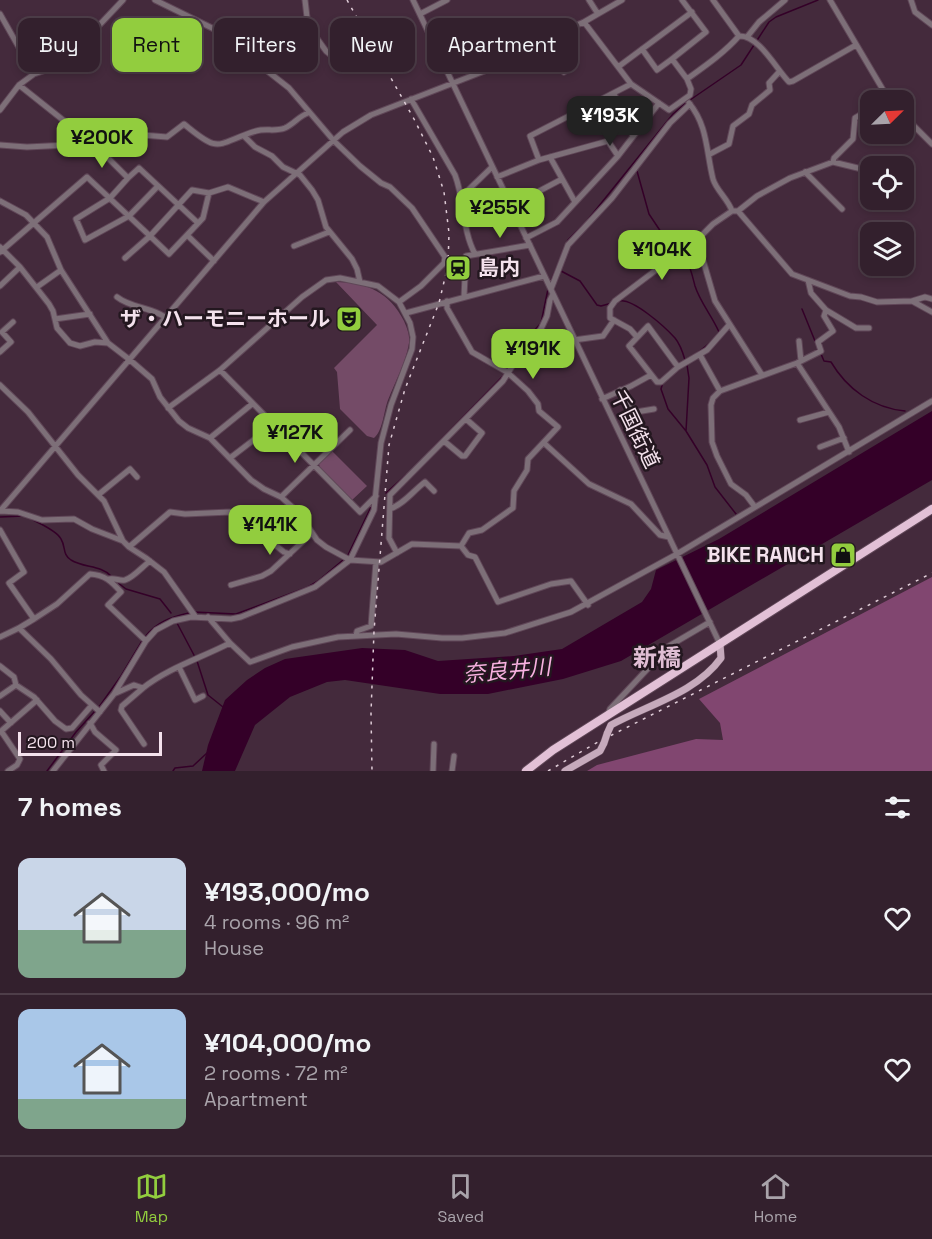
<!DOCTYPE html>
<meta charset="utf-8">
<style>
:root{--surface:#33202d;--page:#3b2835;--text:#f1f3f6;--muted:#a9a3aa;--line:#4e3e49;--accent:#92cd3e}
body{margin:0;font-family:"Space Grotesk","Noto Sans JP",sans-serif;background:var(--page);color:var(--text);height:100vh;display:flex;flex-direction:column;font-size:22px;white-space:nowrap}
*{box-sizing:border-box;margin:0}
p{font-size:20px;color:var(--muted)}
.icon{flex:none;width:33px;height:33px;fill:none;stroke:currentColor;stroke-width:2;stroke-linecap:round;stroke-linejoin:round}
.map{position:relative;height:771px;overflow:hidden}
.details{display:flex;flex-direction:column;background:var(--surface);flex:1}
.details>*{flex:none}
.hud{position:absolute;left:18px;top:18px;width:600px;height:54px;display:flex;gap:12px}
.needle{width:39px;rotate:66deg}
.tools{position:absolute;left:860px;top:90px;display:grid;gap:12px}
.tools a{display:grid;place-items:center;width:54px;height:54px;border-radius:12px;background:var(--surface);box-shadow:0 3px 9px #0003,0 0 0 2px var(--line);font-size:30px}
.scale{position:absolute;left:18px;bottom:15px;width:144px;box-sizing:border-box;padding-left:6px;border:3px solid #f4e2ed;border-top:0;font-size:16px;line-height:21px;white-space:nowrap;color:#f4e2ed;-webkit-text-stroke:4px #23171f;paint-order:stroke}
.price{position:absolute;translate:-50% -51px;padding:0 14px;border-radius:12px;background:var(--accent);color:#111;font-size:20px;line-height:39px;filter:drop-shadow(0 2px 3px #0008)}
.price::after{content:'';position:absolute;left:50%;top:36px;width:18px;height:14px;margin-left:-9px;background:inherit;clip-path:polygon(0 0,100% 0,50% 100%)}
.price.active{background:#222;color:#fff}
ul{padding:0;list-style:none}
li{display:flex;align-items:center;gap:18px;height:150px;padding:0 18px}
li+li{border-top:2px solid var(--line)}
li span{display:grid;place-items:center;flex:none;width:168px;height:120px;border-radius:12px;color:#555}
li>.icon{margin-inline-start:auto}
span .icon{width:72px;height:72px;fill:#fffc;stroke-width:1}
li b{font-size:26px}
h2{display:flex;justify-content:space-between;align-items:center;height:72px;padding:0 18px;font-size:26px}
.chip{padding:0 21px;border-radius:12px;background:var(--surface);box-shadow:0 3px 9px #0003,0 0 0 2px var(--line);font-size:21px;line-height:54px}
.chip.active{background:var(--accent);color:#111}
.menu{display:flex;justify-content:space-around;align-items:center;height:84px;border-top:2px solid var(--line);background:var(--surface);font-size:16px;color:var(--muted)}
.menu a{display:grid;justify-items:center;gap:3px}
.menu .active{color:var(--accent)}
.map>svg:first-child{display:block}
</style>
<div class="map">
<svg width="932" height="771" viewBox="0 0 932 771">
<rect width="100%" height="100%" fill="#442a3c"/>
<path fill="#744b67" d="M336 282C367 282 390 293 404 321 407 328 410 335 409 343 406 362 395 382 388 400 384 410 383 431 374 438L367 436 340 409 337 372 334 368 377 325Z
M332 451 367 486 352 500 320 468 319 464Z"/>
<path fill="#814670" d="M932 577V771H587L597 765 696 739 723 740 720 723 699 699Z"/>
<path fill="#340028" d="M932 411V480L621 661 563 679 488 694H440L345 680 327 682 290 697 255 725 235 771H202L208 745 225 700 247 680 265 668 285 659 362 648 405 650 438 661 514 656 562 649 642 602 651 589 656 570 719 539Z"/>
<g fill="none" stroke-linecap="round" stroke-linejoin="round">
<path stroke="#340028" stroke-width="1.5" d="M690 100 741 65 769 22 776 17 818 0
M637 171 649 214 661 232 681 251
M684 254C690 265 692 274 695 286 700 302 712 316 719 332L718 334
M561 271 580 281 597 305 601 306 612 303
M551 281 568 240 586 222 673 114 686 103
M619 301C633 298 665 327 675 338 680 344 683 353 685 360
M802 309 815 341
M696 354 711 342
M821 354 824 361 831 362C847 389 873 408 905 411
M663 382 661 389 668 409 686 431 707 465 715 487 736 514
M686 431 689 378 687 365
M430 451 503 376 517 350 541 323 548 289
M386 493 406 475
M0 517 23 516
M33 520C41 524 57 531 61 539 66 547 62 554 71 560 84 568 101 565 111 576
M348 555 371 507
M117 582 126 589 160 599 171 613
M194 612 236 614 308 587 318 581 343 560
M177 623 195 657
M145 637C156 622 171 617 189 613
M197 661 208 695 223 707
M99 707 121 676 142 641
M47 771 76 732 95 711
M173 771 175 768 193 766 207 753"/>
<g stroke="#604758" stroke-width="7">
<path id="minor" d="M155 0 214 29 289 88 334 141 360 166 381 183 390 187 412 208 445 257 444 263 421 286 399 302
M305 0 308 26 326 51 337 60 346 65 363 66
M413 0 720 644
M589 0 598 14
M682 0 706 32 672 59 687 79
M713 0 739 36C759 35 776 69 789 82L793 81 856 45
M830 0 889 100
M911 0 915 12 932 25
M0 14 34 74
M420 14 447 0
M584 22 631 84 669 110 690 95 691 89 687 79C705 66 724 53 739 36
M747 37 759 22 785 0
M543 39 564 72
M642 49 657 70 672 59
M618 67 692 12
M19 85 97 147 128 178 139 168 198 223
M614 94 633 136
M411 99 455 175C465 201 462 230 475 254
M689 103C708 126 706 151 713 179 716 190 728 199 732 211
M0 110 19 85 34 74 52 68 70 56 123 0
M903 115 932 144
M244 136 255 147 272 156 283 167 300 175 312 190 318 200 326 227 352 259 357 269 360 282
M0 145 27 147 68 145 91 148 111 144 130 134 167 137 184 124C221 155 215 144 256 131 266 128 275 132 285 128 294 124 299 116 308 113
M710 154 729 144 733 126 749 114 752 105 770 90 769 83 779 72
M550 157 575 202
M539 160 530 136 631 84
M833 162 870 171
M805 172 842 209
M497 177 539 160 608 141 618 156
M128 178 110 198 76 219 85 240 129 216 158 186
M461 197 492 167
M0 201 26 215 47 237 61 270 108 343
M511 206 562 179
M738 211 792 274 850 296 861 297 877 302 912 301 932 312
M187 235 203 218 209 193
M526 238 557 222 618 156 659 103
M294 246 329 232
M0 247 20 267 49 304 53 311 57 328 70 343 80 346 95 342 108 343 130 360 152 379 160 397 179 421 188 428 210 438 251 480 264 489 281 497 298 512 317 540 326 547 350 560 381 562 412 544 461 546 468 555 475 557 498 602 551 584 571 581 588 605
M0 252 87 177 150 236 125 258
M214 261 187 235 169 254 150 236 192 190 209 193 228 187 264 202
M0 286 20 267
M37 287 61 270
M551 289 568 245 612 198 670 123 690 104
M117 297C131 308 150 307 165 317
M464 297 466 256 530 245
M447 301V308L472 352 507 372 528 391 538 404 539 411 558 427 528 459 527 470 514 491 513 508 482 530 469 533 461 546
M912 301 925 297 932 299
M826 310 856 328H869
M406 313 544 276
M55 319 90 314
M637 337 630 329 610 318V308L615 301 660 267 698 243
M574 340 603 336 614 320
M799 341 801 361
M0 352 11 342 2 332 13 322
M700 355 720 391
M797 363 839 427 849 452
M678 367 648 326 629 346 657 382H661L678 367 707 350 729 325
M220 370 360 512 376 496
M762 375 715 301 698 243 700 237 713 224 732 211H738L757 196 790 178 833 162 834 158 853 139 855 118 870 109
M0 385 28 412 78 475 104 501 123 541 129 547 146 558 164 572 195 616
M620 390 636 412 654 409
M602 399 631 386 651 375
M800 420 829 412
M210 438 252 404
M444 441 462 456H465L482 433 466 419
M544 443 589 484 631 504 660 535 669 537
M820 447 844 438
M230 458 264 432
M98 495 130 469 137 477
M281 497 350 430
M755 507 746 495 731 484 717 456 712 442 711 405 713 398 720 391 797 363 821 351 818 342 833 331 824 316 826 310 811 293 808 280
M390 509C404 504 413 491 425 482L434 491
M0 511 264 202 343 132 371 115 487 70 537 42 584 22 622 0
M0 511 18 512 42 520 74 519 92 529 123 541
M0 530 24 572 9 583 34 619 19 628 51 659 81 695 100 712
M129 547 170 512 185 514 230 512 246 522 284 552 290 554
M397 553 389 538 390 495 503 381 521 352 541 329 547 316 550 300 553 294
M109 579C116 578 119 581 125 580 133 578 143 566 150 561
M231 585 262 576 271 571 312 533
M208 617 230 643 250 662 292 647 338 637 396 634 442 638H462L505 633 571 612 677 554 932 401
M34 619 57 604 90 574C105 575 111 581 121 592L108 605 146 641
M356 636 357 631 371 626 376 562
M0 637 19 628
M0 666 14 677 16 685
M179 667 195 700 203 696
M143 688 122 706 121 710 144 744
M116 693 134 685 143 688C168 668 201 658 230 643
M0 696 16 685 34 697 55 721 66 729 72 728 92 705
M0 711 11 723
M608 714 610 709 669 646 710 622
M90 723 95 732 116 750 101 765 104 771
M1 731 20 759 17 765 8 771
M0 732 37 700
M53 771 114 694 146 641 156 630 173 621 191 617 231 619 241 617 315 587 350 560 374 510 381 443 391 405 412 349 413 337 410 323 399 302 378 286 340 278 326 280 302 297 220 370 168 408
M433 771 434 744
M452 771 454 756"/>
</g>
<g stroke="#604758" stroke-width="8">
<path id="major" d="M607 734 611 725C647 705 696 693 721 658L720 644
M565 771 600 751 604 743"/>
</g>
<g stroke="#604758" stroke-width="10">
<path id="highway" d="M526 771 553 750 932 509"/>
</g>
<use href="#minor" stroke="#7d6f78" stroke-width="5"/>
<use href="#major" stroke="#c6aabc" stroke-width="7"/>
<use href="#highway" stroke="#e2c0d6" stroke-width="8"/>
<path stroke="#dfccd7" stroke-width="1.5" stroke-dasharray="3 6" stroke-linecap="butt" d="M347 0 414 119 433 157 444 192 449 233 448 265 439 303 405 389 389 445 374 631 371 713 372 771
M548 771 598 742 932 573"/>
<g stroke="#604758" stroke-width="8" stroke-linecap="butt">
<path id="major-bridge" d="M604 743 607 734"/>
</g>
<use href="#major-bridge" stroke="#c6aabc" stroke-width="7"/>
</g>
<defs>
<g id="station-square" transform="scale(1.35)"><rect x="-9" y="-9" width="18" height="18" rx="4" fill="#92cd3e" stroke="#23171f"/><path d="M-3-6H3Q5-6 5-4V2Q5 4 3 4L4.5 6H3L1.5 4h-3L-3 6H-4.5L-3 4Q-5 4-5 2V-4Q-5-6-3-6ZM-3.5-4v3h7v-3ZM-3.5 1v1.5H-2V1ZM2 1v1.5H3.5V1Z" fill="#111"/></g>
<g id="theatre-square" transform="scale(1.35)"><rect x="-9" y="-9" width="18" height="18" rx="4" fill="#92cd3e" stroke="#23171f"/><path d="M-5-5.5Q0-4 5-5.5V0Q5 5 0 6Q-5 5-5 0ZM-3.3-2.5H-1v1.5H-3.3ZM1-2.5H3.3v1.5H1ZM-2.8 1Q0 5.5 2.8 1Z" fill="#111"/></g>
<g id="shop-square" transform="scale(1.35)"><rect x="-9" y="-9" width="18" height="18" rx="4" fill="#92cd3e" stroke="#23171f"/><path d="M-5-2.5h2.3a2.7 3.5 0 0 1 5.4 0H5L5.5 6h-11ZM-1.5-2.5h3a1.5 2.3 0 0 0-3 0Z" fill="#111"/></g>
</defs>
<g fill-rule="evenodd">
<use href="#station-square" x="458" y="268"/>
<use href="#theatre-square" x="349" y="319"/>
<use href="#shop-square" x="843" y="555"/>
</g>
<g text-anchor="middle" stroke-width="5" stroke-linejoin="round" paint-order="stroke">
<g font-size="21" font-weight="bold" fill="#f4e2ed" stroke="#23171f" text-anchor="end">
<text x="478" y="275" text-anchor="start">島内</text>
<text x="330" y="326">ザ・ハーモニーホール</text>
<text x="824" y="562">BIKE RANCH</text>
</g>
<g font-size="21" fill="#f4e2ed" stroke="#23171f">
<text transform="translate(635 429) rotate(64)" y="7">千国街道</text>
</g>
<g font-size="22" font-style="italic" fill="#f8b1e0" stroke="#23171f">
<text transform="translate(507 670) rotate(-5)" y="8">奈良井川</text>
</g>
<g font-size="24" font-weight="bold" fill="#e0bed4" stroke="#23171f">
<text x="657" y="666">新橋</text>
</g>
</g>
</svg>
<div class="tools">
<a><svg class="needle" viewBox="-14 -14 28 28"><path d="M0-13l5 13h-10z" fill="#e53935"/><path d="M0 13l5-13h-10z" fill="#a9a3aa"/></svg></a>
<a><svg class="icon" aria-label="locate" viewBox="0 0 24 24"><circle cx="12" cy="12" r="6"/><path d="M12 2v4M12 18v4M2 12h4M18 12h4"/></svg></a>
<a><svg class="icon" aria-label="layers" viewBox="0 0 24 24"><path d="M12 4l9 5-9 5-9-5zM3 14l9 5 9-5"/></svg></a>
</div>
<div class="scale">200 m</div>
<b class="price active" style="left:610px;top:147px">¥193K</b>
<b class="price" style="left:102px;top:169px">¥200K</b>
<b class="price" style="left:500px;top:239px">¥255K</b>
<b class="price" style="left:662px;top:281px">¥104K</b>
<b class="price" style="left:533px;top:380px">¥191K</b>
<b class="price" style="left:295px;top:464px">¥127K</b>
<b class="price" style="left:270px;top:556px">¥141K</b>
<div class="hud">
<a class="chip">Buy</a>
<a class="chip active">Rent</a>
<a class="chip">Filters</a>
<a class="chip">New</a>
<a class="chip">Apartment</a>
</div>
</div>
<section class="details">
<h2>7 homes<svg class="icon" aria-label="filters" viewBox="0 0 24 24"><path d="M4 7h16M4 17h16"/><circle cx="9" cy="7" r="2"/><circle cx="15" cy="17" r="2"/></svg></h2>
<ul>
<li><span style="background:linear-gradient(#c9d6e8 60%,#7fa58c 0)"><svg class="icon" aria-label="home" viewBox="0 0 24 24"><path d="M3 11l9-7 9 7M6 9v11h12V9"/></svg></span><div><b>¥193,000/mo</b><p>4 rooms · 96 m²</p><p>House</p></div><svg class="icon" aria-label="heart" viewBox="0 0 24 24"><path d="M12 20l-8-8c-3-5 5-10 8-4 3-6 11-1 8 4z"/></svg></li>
<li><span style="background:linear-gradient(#a9c7e8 75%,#7fa58c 0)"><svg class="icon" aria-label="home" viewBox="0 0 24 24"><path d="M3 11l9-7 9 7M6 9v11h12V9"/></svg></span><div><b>¥104,000/mo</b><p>2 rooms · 72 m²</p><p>Apartment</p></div><svg class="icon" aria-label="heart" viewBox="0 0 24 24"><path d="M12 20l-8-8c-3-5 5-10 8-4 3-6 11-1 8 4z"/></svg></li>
</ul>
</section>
<nav class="menu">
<a class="active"><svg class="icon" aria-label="map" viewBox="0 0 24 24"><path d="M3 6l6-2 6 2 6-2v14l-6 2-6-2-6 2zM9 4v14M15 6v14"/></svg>Map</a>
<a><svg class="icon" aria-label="saved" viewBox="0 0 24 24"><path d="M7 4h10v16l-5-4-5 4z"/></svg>Saved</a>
<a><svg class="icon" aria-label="home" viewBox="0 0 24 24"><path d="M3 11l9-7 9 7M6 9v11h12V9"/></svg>Home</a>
</nav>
